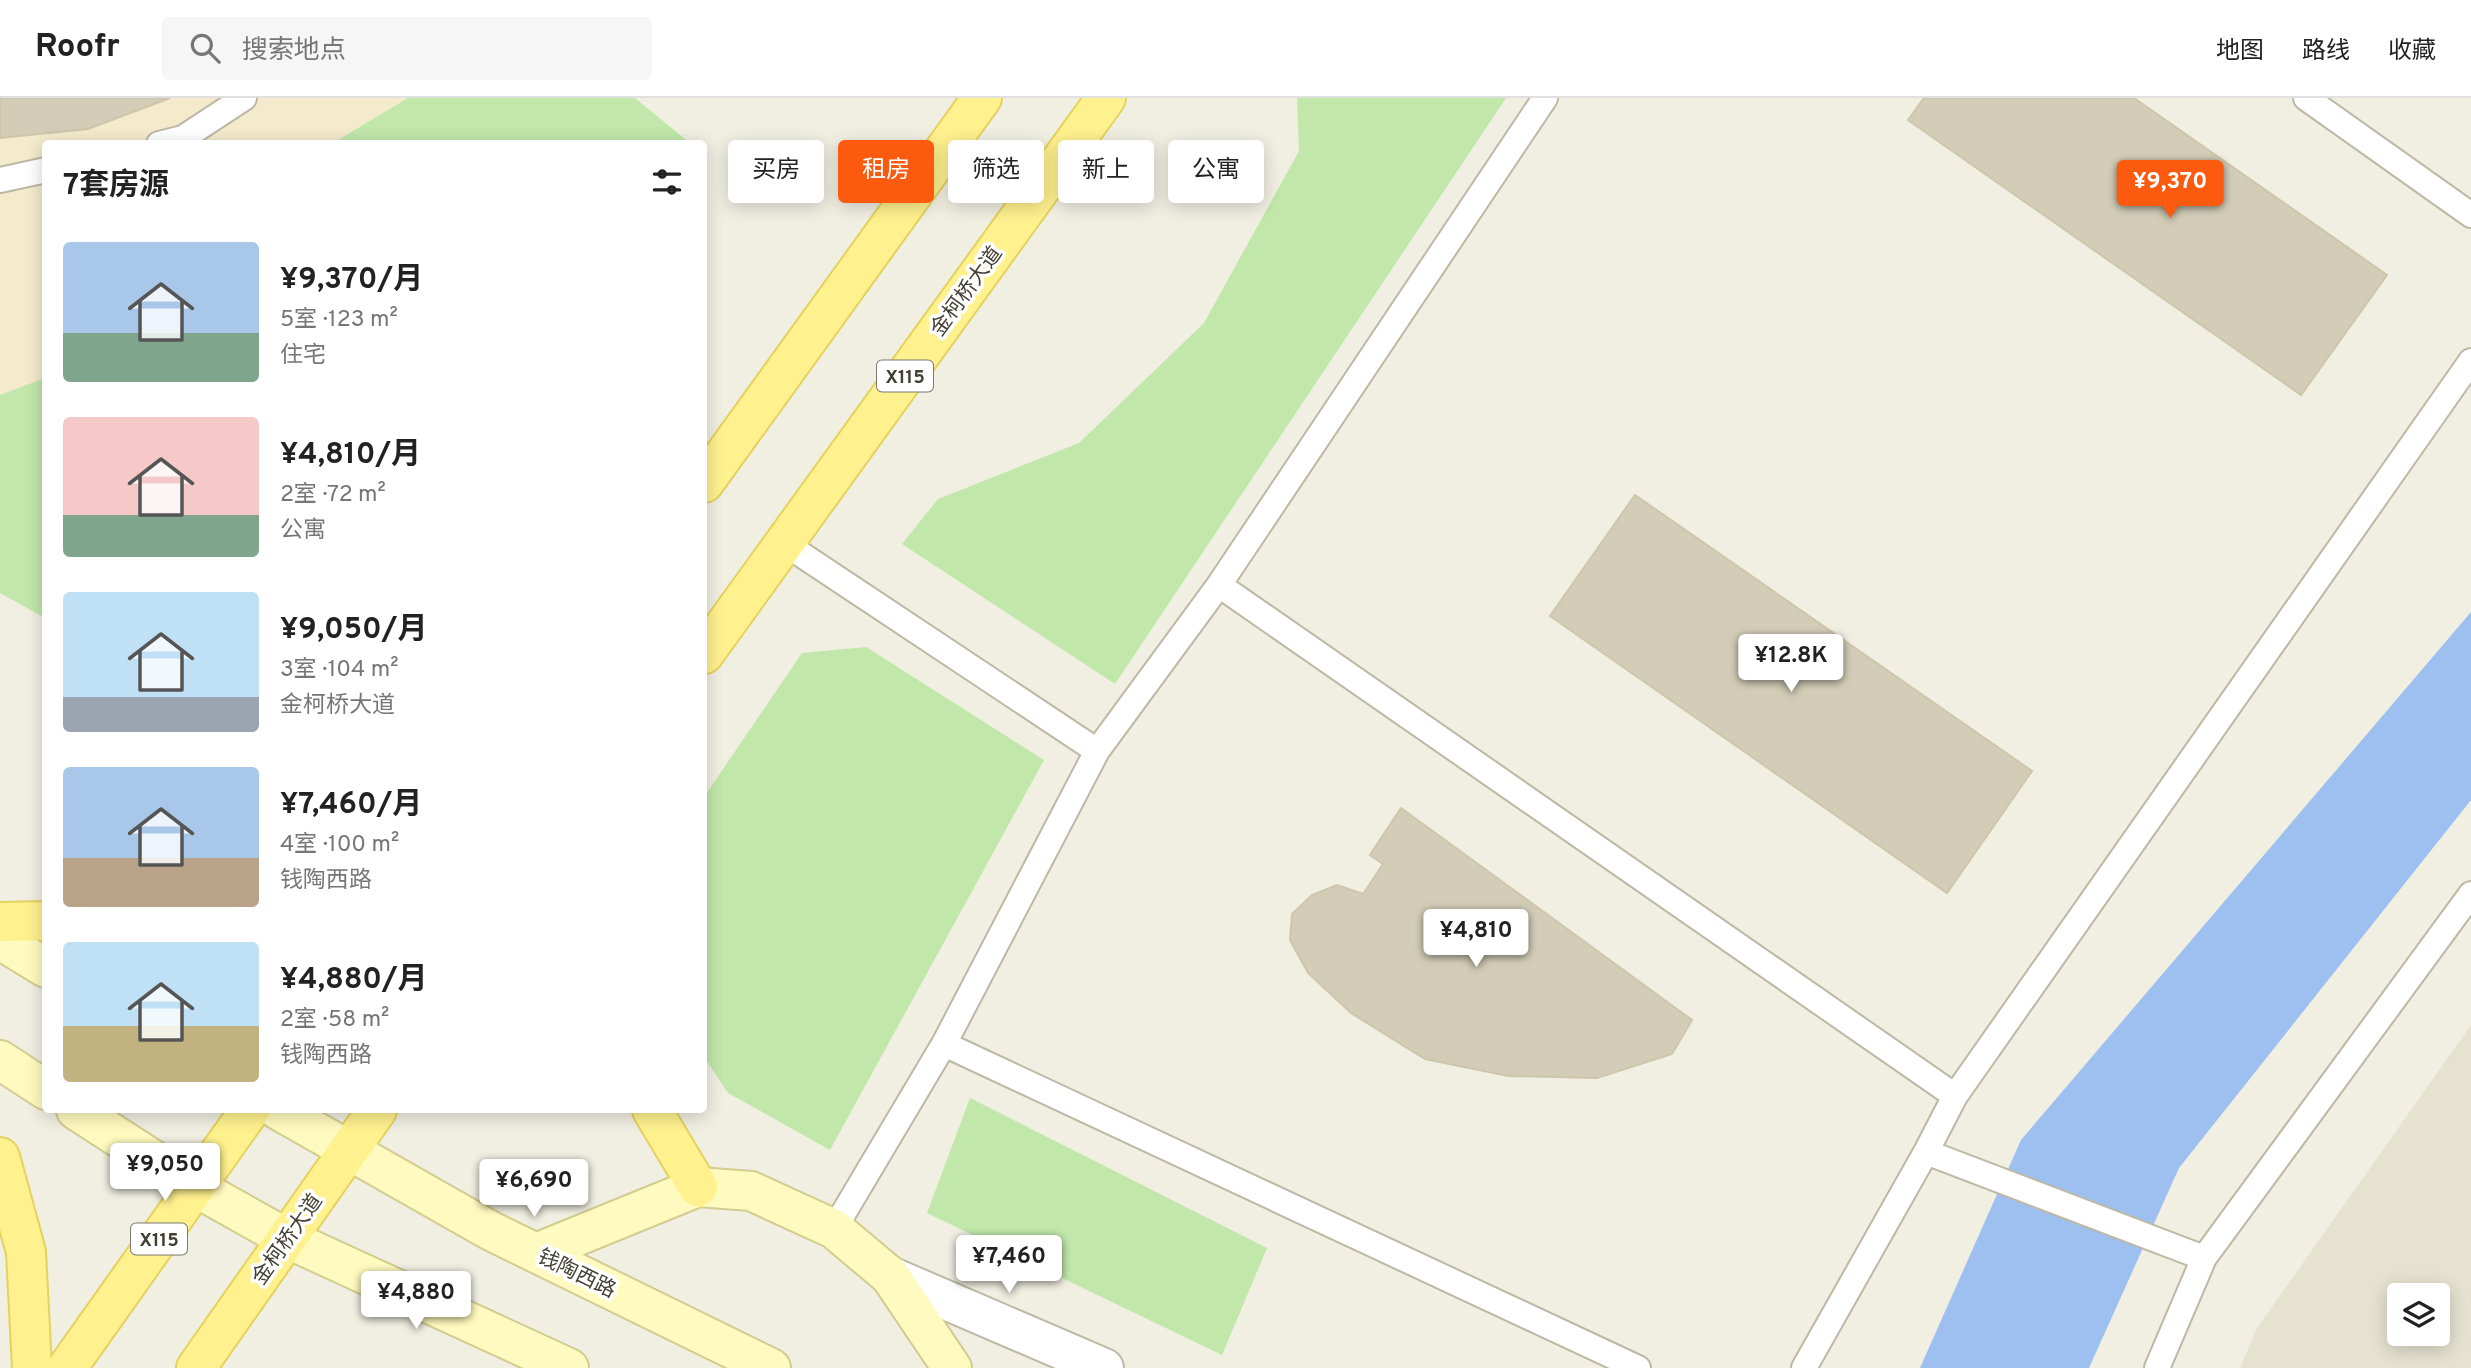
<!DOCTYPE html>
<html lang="zh">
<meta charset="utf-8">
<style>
:root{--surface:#fff;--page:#f6f6f6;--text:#222;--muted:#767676;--line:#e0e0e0;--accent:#fb5a0f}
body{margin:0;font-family:Overpass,"Noto Sans SC",sans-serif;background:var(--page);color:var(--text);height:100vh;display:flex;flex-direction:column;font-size:26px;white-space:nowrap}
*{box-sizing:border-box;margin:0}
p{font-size:23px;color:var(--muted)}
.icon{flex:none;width:38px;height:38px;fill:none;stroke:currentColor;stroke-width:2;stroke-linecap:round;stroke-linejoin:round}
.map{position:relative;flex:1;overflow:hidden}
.panel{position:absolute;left:42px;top:42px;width:665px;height:973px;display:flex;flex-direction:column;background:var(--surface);border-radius:7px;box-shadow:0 4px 18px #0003}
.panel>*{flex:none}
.hud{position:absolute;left:728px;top:42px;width:665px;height:63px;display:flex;gap:14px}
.fabs{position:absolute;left:2387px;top:1185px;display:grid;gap:14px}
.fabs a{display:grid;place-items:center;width:63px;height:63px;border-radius:7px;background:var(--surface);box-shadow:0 4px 18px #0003;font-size:35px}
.price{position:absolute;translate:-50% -60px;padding:0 16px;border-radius:7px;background:#fff;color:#222;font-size:23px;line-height:46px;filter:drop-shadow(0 2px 4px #0008)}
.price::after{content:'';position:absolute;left:50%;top:42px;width:21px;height:16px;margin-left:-10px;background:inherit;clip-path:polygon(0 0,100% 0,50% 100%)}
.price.on{background:var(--accent);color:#fff}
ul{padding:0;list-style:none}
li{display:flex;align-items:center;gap:21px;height:175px;padding:0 21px}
li span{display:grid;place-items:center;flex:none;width:196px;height:140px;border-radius:7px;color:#555}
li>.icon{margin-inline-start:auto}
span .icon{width:84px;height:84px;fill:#fffc;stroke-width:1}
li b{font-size:30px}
h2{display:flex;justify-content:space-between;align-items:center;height:84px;padding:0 21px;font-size:30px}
.chip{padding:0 24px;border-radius:7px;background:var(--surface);box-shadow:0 4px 18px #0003;font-size:24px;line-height:63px}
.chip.on{background:var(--accent);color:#fff}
header{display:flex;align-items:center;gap:42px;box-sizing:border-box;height:98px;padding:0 35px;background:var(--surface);border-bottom:2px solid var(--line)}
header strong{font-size:33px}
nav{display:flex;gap:38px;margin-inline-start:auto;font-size:24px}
.search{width:490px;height:63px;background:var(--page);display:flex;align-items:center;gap:18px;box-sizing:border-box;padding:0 24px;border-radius:7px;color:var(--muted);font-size:26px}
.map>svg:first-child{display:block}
</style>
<header>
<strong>Roofr</strong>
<div class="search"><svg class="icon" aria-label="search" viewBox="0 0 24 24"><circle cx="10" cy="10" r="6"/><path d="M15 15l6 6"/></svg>搜索地点</div>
<nav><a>地图</a><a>路线</a><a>收藏</a></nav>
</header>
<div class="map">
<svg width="2471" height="1270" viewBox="0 0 2471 1270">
<rect width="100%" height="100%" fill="#f1efe2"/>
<path fill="#e5e2d0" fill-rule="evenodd" d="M2471 927V1270H2240L2257 1230ZM2399 1197H2438V1236H2399Z"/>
<path fill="#f4eacc" d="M0 0H408L338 42 339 45 46 46 45 280 0 297Z"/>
<path fill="#c1e7aa" d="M408 0H635L690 45H339L338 42Z
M1297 0H1506L1115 586 902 446 938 401 1079 345 1204 225 1299 53Z
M45 280H46L45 520 0 495V297Z
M866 549 1044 662 830 1052 728 995 704 959V699L802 555Z
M970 1000 1267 1150 1222 1257 927 1115Z"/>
<path fill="#9dc0f0" d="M2471 514V702L2179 1070 2089 1270H1920L2021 1042Z"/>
<path fill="#d3cdb8" stroke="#cec6ab" stroke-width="2" d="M0 0H170L88 31 0 40Z
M1924 0H2134L2387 177 2301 297 1908 22Z
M1635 397 2032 673 1947 795 1550 518Z
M1401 710 1692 922 1672 956 1597 980 1508 978 1425 961 1351 915 1308 875 1290 842 1292 816 1312 797 1337 787 1363 796 1383 766 1370 757Z"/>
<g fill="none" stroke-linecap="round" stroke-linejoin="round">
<g stroke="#bdb8a5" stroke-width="28">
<path id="lane" d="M2306 0 2471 117
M159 46 183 40 244 0
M0 82 46 72
M784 445 1097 653
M1219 487 1955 998
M944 946 1638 1270
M1926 1054 2204 1160
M834 1131 944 946 1097 653 1219 487 1545 0
M1804 1270 1926 1054 1955 998 2471 263
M2157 1270 2204 1160 2471 796"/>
</g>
<g stroke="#bdb8a5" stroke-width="42">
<path id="street" d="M890 1178 1104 1270"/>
</g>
<g stroke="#d2cc91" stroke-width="42">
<path id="secondary" d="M0 842 46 870
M0 962 46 992
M76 1012 195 1089 288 1141 569 1270
M278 1012 491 1133 771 1270
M536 1155 698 1089 751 1093 834 1131 890 1178 952 1270"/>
</g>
<g stroke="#e4d25e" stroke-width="42">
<path id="primary" d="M704 385 982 0
M704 556 1106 0
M0 824 46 823
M652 1012 698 1089
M0 1059 26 1154 32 1270
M67 1270 250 1012
M196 1270 377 1012"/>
</g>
<use href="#lane" stroke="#fff" stroke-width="24"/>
<use href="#street" stroke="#fff" stroke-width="38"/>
<use href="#secondary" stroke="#fffabf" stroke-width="38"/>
<use href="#primary" stroke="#fff18e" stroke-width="38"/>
</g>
<g text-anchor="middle" stroke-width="7" stroke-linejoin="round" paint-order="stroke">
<g fill="#fff" stroke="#7b7970" stroke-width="2">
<rect x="877" y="262.5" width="56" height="31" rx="5"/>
<rect x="131" y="1125.5" width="56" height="31" rx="5"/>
</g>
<g font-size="19" font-weight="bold" fill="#433f33">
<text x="905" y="285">X115</text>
<text x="159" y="1148">X115</text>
</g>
<g font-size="21" fill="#433f33" stroke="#fff">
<text transform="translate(966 193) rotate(-54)" y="7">金柯桥大道</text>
<text transform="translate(287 1141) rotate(-55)" y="7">金柯桥大道</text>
<text transform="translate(577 1175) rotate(26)" y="7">钱陶西路</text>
</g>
</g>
</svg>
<div class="fabs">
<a><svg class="icon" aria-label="layers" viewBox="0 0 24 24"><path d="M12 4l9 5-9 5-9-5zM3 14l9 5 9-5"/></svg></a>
</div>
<b class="price on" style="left:2170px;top:122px">¥9,370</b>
<b class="price" style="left:1791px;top:596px">¥12.8K</b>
<b class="price" style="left:1476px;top:871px">¥4,810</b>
<b class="price" style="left:165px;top:1105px">¥9,050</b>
<b class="price" style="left:534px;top:1121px">¥6,690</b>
<b class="price" style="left:1009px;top:1197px">¥7,460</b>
<b class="price" style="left:416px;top:1233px">¥4,880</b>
<div class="hud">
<a class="chip">买房</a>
<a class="chip on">租房</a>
<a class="chip">筛选</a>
<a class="chip">新上</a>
<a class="chip">公寓</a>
</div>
<section class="panel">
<h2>7套房源<svg class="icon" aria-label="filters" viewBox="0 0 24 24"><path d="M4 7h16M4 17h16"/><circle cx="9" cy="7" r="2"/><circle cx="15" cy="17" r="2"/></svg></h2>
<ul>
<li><span style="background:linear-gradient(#a9c7e8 65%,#7fa58c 0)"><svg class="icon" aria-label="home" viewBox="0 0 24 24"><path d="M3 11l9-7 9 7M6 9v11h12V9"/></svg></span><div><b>¥9,370/月</b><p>5室 · 123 m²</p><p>住宅</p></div></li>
<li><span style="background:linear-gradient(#f6c9c9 70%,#7fa58c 0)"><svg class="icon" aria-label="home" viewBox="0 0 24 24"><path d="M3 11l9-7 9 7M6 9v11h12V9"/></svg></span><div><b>¥4,810/月</b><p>2室 · 72 m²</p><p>公寓</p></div></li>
<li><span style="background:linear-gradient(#bfe0f5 75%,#9aa5b1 0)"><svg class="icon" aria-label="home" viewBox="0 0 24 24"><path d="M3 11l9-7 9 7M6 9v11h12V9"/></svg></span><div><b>¥9,050/月</b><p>3室 · 104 m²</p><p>金柯桥大道</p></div></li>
<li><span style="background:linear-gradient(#a9c7e8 65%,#b9a48a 0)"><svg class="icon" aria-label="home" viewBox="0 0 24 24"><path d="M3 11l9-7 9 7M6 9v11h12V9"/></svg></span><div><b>¥7,460/月</b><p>4室 · 100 m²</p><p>钱陶西路</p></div></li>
<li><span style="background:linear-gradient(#bfe0f5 60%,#c2b280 0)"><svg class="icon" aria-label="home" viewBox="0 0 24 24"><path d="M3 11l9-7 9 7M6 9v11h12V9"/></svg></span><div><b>¥4,880/月</b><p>2室 · 58 m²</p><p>钱陶西路</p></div></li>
</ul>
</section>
</div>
